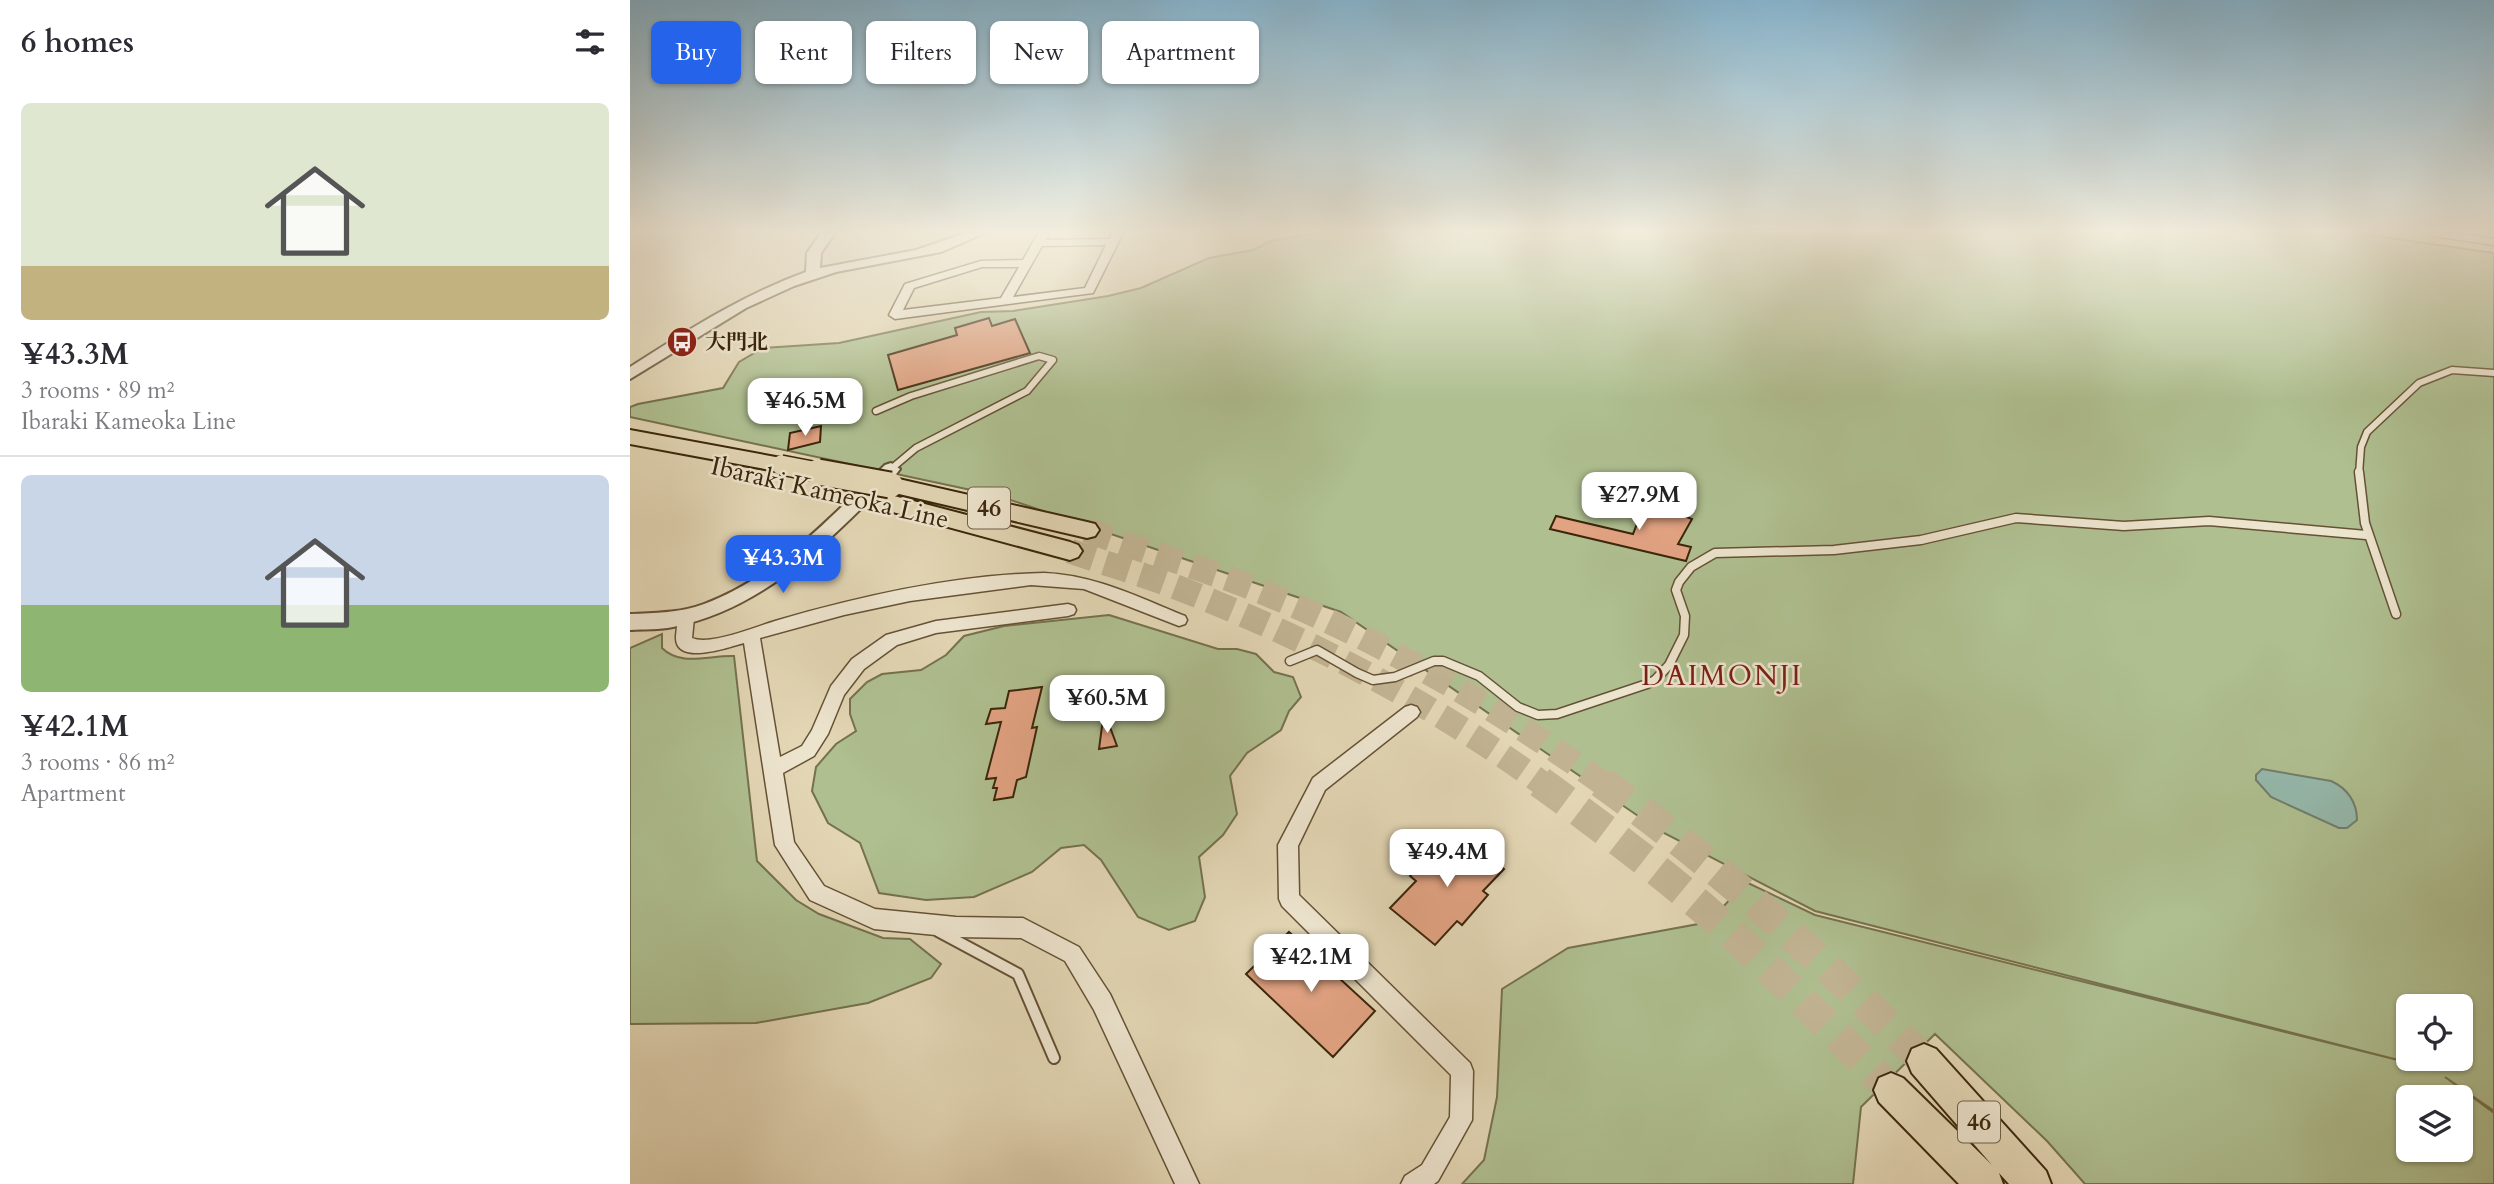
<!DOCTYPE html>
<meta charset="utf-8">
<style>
:root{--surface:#fff;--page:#f7f7f7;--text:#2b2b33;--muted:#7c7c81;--line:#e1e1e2;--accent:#2563eb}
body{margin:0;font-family:Cardo,"Noto Serif JP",serif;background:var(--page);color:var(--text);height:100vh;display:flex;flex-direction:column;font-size:26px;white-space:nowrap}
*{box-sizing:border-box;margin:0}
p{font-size:23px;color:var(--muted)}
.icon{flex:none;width:38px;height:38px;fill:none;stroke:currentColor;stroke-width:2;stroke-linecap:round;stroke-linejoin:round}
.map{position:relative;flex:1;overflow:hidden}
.details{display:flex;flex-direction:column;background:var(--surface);width:630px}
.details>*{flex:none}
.hud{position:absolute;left:21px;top:21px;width:665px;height:63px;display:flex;gap:14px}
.tools{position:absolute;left:1766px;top:994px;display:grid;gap:14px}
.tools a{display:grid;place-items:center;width:77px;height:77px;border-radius:10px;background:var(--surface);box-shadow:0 2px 5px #0004;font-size:35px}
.price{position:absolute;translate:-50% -60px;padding:0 16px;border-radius:14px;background:#fff;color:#222;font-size:23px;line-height:46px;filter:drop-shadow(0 2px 4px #0008)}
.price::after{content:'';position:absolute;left:50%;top:42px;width:21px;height:16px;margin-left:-10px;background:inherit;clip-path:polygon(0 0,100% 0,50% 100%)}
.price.selected{background:var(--accent);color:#fff}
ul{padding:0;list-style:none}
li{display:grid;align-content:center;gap:14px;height:371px;padding:0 21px}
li+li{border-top:2px solid var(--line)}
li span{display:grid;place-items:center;height:217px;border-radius:10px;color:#555}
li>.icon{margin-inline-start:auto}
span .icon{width:126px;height:126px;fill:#fffc;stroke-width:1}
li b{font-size:30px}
h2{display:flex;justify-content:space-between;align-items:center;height:84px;padding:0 21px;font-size:30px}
.tag{padding:0 24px;border-radius:10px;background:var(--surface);box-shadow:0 2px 5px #0004;font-size:24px;line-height:63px}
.tag.selected{background:var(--accent);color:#fff}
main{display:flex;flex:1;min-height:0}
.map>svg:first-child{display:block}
</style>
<main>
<section class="details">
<h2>6 homes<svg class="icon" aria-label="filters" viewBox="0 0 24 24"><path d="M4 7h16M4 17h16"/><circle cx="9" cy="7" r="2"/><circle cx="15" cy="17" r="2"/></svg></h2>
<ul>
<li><span style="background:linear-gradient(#dfe7d0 75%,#c2b280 0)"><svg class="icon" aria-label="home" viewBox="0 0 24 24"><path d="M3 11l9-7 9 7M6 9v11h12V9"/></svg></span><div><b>¥43.3M</b><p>3 rooms · 89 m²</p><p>Ibaraki Kameoka Line</p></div></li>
<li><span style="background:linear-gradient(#c9d6e8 60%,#8fb573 0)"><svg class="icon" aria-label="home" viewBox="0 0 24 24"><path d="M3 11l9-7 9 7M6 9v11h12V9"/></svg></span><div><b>¥42.1M</b><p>3 rooms · 86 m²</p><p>Apartment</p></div></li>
</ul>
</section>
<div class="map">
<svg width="1864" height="1184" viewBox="0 0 1864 1184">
<rect width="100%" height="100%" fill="#e3d6b4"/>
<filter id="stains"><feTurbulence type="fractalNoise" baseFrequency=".00286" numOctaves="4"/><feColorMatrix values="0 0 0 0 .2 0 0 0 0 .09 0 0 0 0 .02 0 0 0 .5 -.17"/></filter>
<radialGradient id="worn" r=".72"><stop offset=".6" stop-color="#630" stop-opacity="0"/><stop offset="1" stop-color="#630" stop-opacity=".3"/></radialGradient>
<path fill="#afbf90" stroke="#75724e" stroke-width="2" fill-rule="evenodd" d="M686 233H1725L1864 253V1111L1815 1077 1864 1113V1184H1455L1417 1141 1305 1034 1231 1107 1223 1184H832L854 1160 867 1097 872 989 938 948 1079 922 1116 882 1185 915 1780 1063 1185 911 1030 831 711 612 369 496 0 417V407L8 404 93 388 109 362 133 348 209 343 351 312 383 311 478 296 511 288 579 258 623 250 640 241ZM1778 1006H1830V1059H1778ZM1778 1097H1830V1150H1778Z
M479 615 588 649H607L626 654 644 672 663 677 671 697 659 711 651 730 617 753 600 776 607 814 593 835 569 857 575 897 565 921 539 930 508 917 471 860 454 845 431 848 402 872 344 897 296 900 249 893 230 843 198 823 182 791 186 767 206 744 226 731 220 714V699L237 682 252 674 291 670 316 655 334 636 374 626Z
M32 634V648C51 667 79 655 104 656L127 861 166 900 189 914 253 938 280 939 311 964 301 978 238 1003 126 1023 0 1024V648Z"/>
<path fill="#95b9ac" stroke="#717e6c" stroke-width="2" d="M1632 769 1701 781C1717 788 1727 802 1727 820L1717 828H1709L1641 797 1626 780V775Z"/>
<path fill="#e2a383" stroke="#3b260b" stroke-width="2" d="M359 318 362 326 385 319 400 353 268 390 258 355 327 335 325 328Z
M191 426 190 442 158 450 160 433Z
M1015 503 1053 512 1051 515 1062 519 1048 544 1061 547 1056 561 920 529 926 516 1003 534Z
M412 687 402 728 407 727 396 777 387 780 383 797 364 800 367 788H363L366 778 356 779 371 722 356 724 361 709 375 708 379 691Z
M474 711 487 746 469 749Z
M830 834 874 869 853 891 858 895 832 925 827 921 805 945 760 908 786 881 780 876 801 854 807 859Z
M659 932 745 1011 703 1057 616 974Z"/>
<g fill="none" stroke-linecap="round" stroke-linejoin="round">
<path stroke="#c1b392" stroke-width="25" stroke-dasharray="25 12" stroke-linecap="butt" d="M457 530C516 553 578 569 637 594 756 643 869 709 974 784
M440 551C480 565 522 577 561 593 685 642 805 705 913 784"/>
<path stroke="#c1b392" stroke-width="32" stroke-dasharray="32 17" stroke-linecap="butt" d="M910 782C969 825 1027 868 1082 916 1144 971 1203 1031 1261 1090
M971 782C1088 865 1193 960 1294 1061"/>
<g stroke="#655235" stroke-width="9">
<path id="service-far2" d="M246 411 281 396 409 356 423 360 397 391 286 448 261 469
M1729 474 1731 447 1737 432 1789 383 1822 370 1864 373"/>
</g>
<g stroke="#655235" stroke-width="11">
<path id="service-far1" d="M1729 472 1735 523 1766 614
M660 661 687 650 727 673 743 680 765 677 804 661H813L849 676 888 707 908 715 927 714 1017 684 1025 680 1039 665 1054 635 1055 616 1046 590 1049 582 1061 567 1085 553 1204 550 1291 540 1386 518 1494 526 1579 521 1736 535"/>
</g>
<g stroke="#655235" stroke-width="14">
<path id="service" d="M308 931 388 974 424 1058"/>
</g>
<g stroke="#655235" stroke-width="3">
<path id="minor" d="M408 233H419L416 240 480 239 482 233H493L463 293 265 319 259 315 275 284 351 261 393 260ZM476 245 455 288 383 297 412 246ZM352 267H389L371 298 273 310 284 288Z
M1798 233H1827L1864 239V245L1803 236Z
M414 573C465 575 508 597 555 616L557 620 555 624 549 626 454 589 401 585 280 601 214 615 130 638 150 757 172 746 182 730 201 686 222 659 256 635 306 621 438 604 444 606 446 610 444 614 438 616 306 633 267 645 234 669 214 695 198 734 184 756 153 773 164 842 194 886 245 909 326 917 393 918 449 947 480 994 569 1184H545L464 1010 435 961 391 938 326 937 244 929 180 900 145 845 114 643C99 647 44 667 46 636 47 628 47 621 50 614H62L64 618 62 638C80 646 125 627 145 621 231 596 324 575 414 573Z
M781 705 787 707 790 712 787 717 695 790 668 846 669 895 840 1063 843 1071 842 1120 808 1181 804 1184H771L775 1176 792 1165 820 1117 821 1075 652 906 649 899 648 845 683 778 775 707Z"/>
</g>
<g stroke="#655235" stroke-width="4">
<path id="tertiary" d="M191 233H205L191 253 190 268 286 250 336 233H355L311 252 206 272 164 286 116 308 0 379V367C57 331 112 295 176 272L177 253Z
M261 463 270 469 267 473C201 538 137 608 43 627 29 630 14 629 0 630V614C25 613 50 613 74 604 146 578 201 516 255 465Z"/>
</g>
<g stroke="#3b260b" stroke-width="4">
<path id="primary" d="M0 430 151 458 159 460 162 465 159 470 151 472 0 444Z
M260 477 457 522 465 524 469 530 465 536 457 538 252 490 249 485 252 480Z
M245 491 440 542 448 545 452 551 448 557 440 560 237 505 234 499 237 493Z
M1294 1044 1306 1049 1416 1171 1421 1184H1379L1369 1173 1373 1184H1329L1249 1102 1244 1090 1249 1078 1261 1073 1273 1078 1362 1165 1282 1073 1277 1061 1282 1049Z"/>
</g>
<use href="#service-far2" stroke="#ede4ce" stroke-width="6"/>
<use href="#service-far1" stroke="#ede4ce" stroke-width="8"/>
<use href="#service" stroke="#ede4ce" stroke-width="10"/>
<use href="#minor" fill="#ede4ce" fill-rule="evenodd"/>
<use href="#tertiary" fill="#ede4ce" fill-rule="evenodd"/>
<use href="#primary" fill="#e3d6b4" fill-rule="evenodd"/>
<g stroke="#3b260b" stroke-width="22" stroke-linecap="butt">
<path id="primary-bridge-far1" d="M151 465 198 474"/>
</g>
<g stroke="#3b260b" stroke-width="29" stroke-linecap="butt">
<path id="primary-bridge" d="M188 472 260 485"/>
</g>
<use href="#primary-bridge-far1" stroke="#e3d6b4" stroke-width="19"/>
<use href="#primary-bridge" stroke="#e3d6b4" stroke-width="25"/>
</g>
<linearGradient id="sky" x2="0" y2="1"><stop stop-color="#87b6d0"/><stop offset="0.58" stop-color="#f2eddd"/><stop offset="1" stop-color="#f2eddd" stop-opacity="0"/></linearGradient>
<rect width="1864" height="399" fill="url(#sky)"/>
<defs>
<g id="bus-disc" transform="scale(1.575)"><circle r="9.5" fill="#8f2418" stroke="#ede4ce"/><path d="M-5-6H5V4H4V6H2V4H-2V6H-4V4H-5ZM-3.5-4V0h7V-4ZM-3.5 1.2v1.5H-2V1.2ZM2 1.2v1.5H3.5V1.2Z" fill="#fff"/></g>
</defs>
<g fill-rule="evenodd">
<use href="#bus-disc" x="52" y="342"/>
</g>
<g text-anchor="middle" stroke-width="5" stroke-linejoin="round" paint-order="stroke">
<g font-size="21" font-weight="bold" fill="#3b260b" stroke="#ede4ce" text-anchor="start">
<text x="75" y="349">大門北</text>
</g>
<g fill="#ede4ce" stroke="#705f46" stroke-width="2">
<rect x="338" y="487.5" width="42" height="41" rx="5"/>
<rect x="1328" y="1101.5" width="42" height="41" rx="5"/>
</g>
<g font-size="24" font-weight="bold" fill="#3b260b">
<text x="359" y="516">46</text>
<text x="1349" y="1130">46</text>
</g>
<g font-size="26" fill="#3b260b" stroke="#ede4ce">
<text transform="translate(200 492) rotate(13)" y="9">Ibaraki Kameoka Line</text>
</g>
<g font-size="28" letter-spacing="2" fill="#7a1f14" stroke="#ede4ce">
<text x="1092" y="685">DAIMONJI</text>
</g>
</g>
<rect width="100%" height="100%" filter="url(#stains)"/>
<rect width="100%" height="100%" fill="url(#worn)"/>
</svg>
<div class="tools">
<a><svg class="icon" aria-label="locate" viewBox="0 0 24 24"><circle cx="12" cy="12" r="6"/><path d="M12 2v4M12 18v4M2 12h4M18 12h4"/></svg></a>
<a><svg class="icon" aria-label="layers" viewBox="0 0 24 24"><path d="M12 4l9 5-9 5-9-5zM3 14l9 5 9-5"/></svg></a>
</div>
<b class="price" style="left:175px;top:438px">¥46.5M</b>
<b class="price" style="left:1009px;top:532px">¥27.9M</b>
<b class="price selected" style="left:153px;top:595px">¥43.3M</b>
<b class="price" style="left:477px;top:735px">¥60.5M</b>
<b class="price" style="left:817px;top:889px">¥49.4M</b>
<b class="price" style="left:681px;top:994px">¥42.1M</b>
<div class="hud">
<a class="tag selected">Buy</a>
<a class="tag">Rent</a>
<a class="tag">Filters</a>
<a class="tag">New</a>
<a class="tag">Apartment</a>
</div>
</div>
</main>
